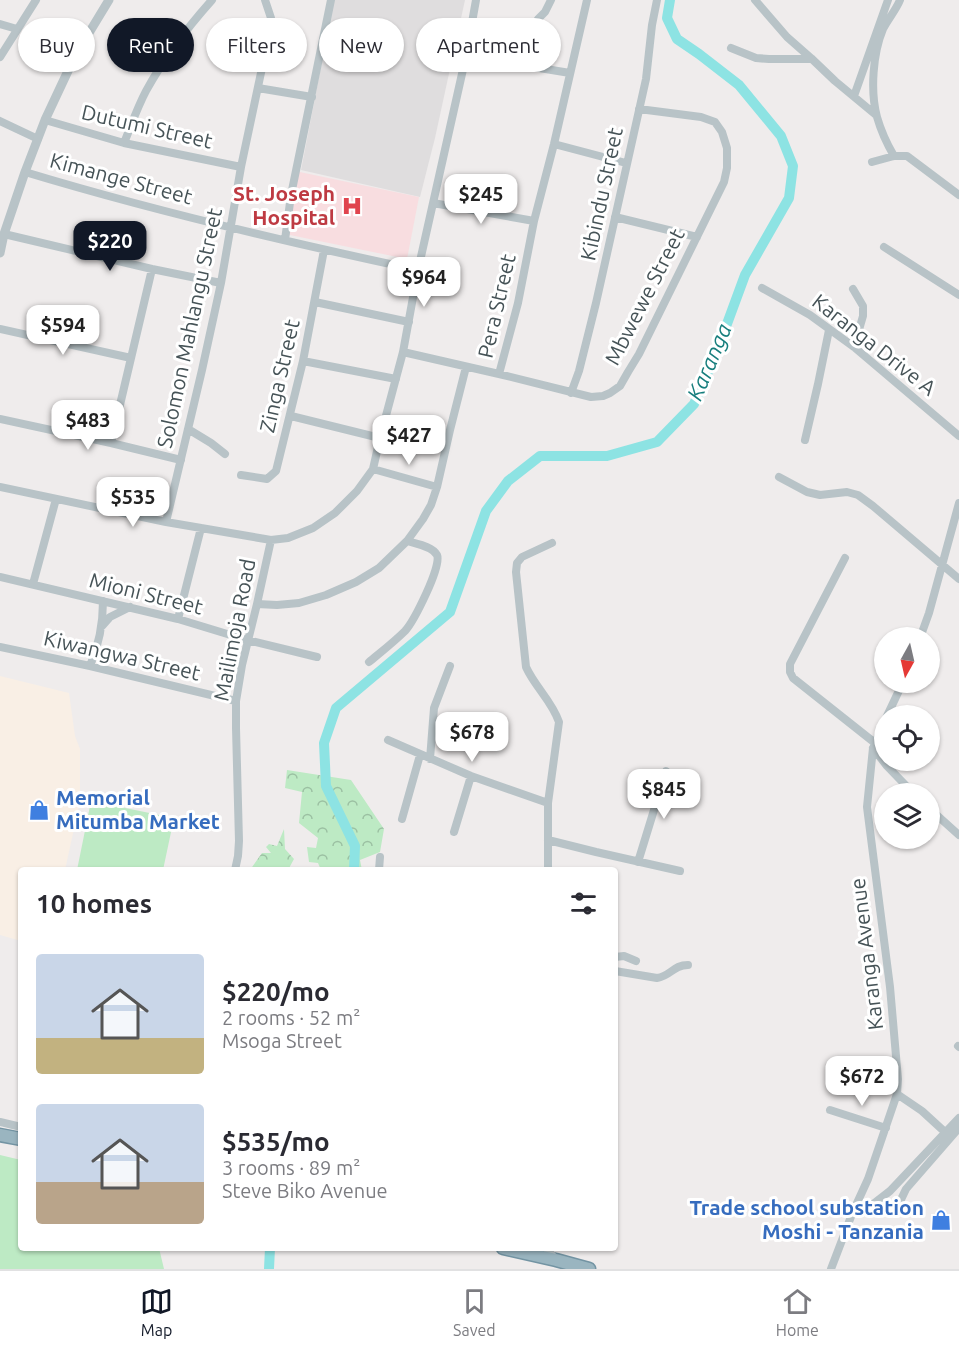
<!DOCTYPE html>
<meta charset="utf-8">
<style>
:root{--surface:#fff;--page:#f2f2f3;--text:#2b2b33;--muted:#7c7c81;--line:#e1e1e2;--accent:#111827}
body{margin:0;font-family:Ubuntu,sans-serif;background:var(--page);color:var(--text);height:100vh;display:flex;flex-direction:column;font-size:22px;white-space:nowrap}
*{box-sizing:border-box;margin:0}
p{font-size:20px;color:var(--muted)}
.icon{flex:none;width:33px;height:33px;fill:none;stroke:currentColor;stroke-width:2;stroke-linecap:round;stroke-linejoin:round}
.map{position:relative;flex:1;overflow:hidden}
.panel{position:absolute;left:18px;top:867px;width:600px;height:384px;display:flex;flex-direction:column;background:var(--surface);border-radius:6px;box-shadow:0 2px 4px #0004}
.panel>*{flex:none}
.guide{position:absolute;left:18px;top:18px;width:600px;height:54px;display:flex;gap:12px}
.needle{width:39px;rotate:188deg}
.fabs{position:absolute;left:874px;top:627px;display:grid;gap:12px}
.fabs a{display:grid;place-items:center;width:66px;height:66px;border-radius:50%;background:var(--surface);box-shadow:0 2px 4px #0004;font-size:30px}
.price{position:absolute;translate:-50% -51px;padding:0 14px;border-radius:12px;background:#fff;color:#222;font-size:20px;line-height:39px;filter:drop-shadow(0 2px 3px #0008)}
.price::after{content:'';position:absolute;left:50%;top:36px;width:18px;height:14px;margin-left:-9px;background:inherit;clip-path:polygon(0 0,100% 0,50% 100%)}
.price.on{background:var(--accent);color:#fff}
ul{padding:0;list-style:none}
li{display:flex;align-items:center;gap:18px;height:150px;padding:0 18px}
li span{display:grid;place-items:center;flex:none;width:168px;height:120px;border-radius:6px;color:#555}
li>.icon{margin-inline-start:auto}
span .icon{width:72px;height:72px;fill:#fffc;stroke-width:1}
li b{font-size:26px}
h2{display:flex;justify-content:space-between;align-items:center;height:72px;padding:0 18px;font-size:26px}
.pill{padding:0 21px;border-radius:27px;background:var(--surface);box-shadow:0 2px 4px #0004;font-size:21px;line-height:54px}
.pill.on{background:var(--accent);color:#fff}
.tab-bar{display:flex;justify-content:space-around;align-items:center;height:84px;border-top:2px solid var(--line);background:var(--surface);font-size:16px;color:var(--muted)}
.tab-bar a{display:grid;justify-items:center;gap:3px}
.tab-bar .on{color:var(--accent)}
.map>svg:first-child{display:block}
</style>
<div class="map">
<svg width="959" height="1269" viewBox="0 0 959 1269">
<defs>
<pattern id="forest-crowns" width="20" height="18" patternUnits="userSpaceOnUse" patternTransform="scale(1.5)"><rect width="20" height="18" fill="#bdeac4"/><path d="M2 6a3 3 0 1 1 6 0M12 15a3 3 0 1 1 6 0" fill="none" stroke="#9bc0a2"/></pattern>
</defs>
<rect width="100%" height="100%" fill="#efecec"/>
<path fill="#f9efe5" d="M0 676 69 693 75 736 80 749V805L79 806 65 870H21V941L0 935Z"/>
<path fill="#dfddde" d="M334 0H465L435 138 420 197 301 170Z"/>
<path fill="#f8dde0" d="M295 171 419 197 407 259 285 234Z"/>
<path fill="#bdeac4" d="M91 801 174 818 163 870H77Z
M0 1155 21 1160V1248H159L164 1269H0Z"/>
<path fill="url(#forest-crowns)" d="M287 770 351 780 384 829 380 852 360 860 362 870H321L318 863 309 862 307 847 316 848 318 838 299 823 302 792 285 788Z
M284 829 285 849 294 859 288 870H250L262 853H271L266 847 269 844 277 846Z"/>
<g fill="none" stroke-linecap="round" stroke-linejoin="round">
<path stroke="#8de3e3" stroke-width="10" d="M354 870 355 846 326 786 324 743 336 708 450 612 486 511 508 481 540 456H607L657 442 694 404 717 351 745 275 789 198 793 166 781 136 739 85 699 54 677 39 667 18 670 0
M269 1269 270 1248"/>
<g stroke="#7394a3" stroke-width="15">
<path id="trunk" d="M0 1135 21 1139
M503 1248 556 1260 589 1269"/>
</g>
<path stroke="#b8c3c7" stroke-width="8" d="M755 0 787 37 812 59 835 81 876 115
M538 19 545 12 551 0
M0 24 17 29
M731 48 756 58 769 59H812
M466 56 570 73
M0 57 36 0
M258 88 312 97
M854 96 888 0
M45 120 124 143 241 167
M0 121 38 139
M124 143C131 126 137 108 146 91 164 58 187 28 212 0
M554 144 626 163
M894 156C887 144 881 131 877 117 870 91 873 53 883 29 888 19 896 10 900 0
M872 162 894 156H907L959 195
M25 172C154 211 286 242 418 270
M433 203 534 221
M615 217 697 237
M4 234 152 269 221 283
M285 240 291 195 331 0
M884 247 959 295
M762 288 810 315 854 347 959 436
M853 289 863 306V316L854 347
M315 302 409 322
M0 329 131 358
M403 352 499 374 591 397 603 396 610 393 620 386 628 372 639 354 724 182 727 168V148L722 132 715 122 701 117 639 109
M303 361 396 379
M499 374 518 303 534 221 554 144 587 0
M571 393 579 371 596 303 646 79 652 25 657 0
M291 416 380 438
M0 419 111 443 181 460
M188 429 211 443 225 454
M805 440 818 384 829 330
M111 443 152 269
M373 469 437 487
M241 475 267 479 276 471 303 361 324 250
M779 477 807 492 820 495 847 492 858 495 873 506 959 579
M0 487 166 522 271 540 288 538 313 528 335 513 357 491 373 469 380 438 403 352 418 270 466 56 476 0
M166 522 202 370 221 283 241 167 269 35 271 18 265 0
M845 558 790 664V672L793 678 875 743
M0 577 178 619 247 640 317 657
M33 584 56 499
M257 604 277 605 299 603 326 595 356 582 379 568 407 541 423 519 431 505 437 487 450 430 466 367
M178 619 201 528
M102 626 110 617 130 607
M920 638 929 613 959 503
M0 647 90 666 236 701
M369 662C381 652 394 642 405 631 414 621 442 566 437 555 432 546 416 544 407 541
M90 666C99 645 103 624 103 601
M887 716 903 682
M388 740 471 776 548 803
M873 748 887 766 914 794
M430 759 434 708 450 666
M930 809 959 835
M402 819 420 755
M454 832 471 776
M548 840 596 852 680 871
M638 862 666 771
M235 870 238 856 239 841 236 728V701L242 665 257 604 271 540
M379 870 380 857
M548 870V803L559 722C552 701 535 687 526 667L516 572 517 563 522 557 552 543
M615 957 624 956 636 961
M615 971 657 978C671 976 673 965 688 965
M958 1046 959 1047
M897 1094 922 1111 946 1133
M830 1110 886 1128
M0 1122 21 1127
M897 1208 906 1189 959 1128
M852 1214 872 1205 890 1191 959 1118
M546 1248 555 1259
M831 1269 852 1214 868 1179 897 1094 898 1079 890 987 867 807 873 748 885 721"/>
<path stroke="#b8c3c7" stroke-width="9" d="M0 253 4 234 25 172 45 120 75 56 109 0"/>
<use href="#trunk" stroke="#9ab5c0" stroke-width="12"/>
</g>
<defs>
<g id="hospital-bare" transform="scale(1.62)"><path d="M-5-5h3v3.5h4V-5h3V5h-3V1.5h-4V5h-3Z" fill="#e0444e" stroke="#fff" stroke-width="2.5" paint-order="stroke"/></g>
<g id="shop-bare" transform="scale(1.62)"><path d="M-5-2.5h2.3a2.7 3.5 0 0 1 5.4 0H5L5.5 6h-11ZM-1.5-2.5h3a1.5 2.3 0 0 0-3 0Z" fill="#3f7fe0" stroke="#fff" stroke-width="2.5" paint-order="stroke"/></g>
</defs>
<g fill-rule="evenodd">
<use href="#hospital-bare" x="352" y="206"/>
<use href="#shop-bare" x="39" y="810"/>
<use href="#shop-bare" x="941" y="1220"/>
</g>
<g text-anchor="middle" stroke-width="6" stroke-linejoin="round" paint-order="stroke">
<g font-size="21" fill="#465357" stroke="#fff">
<text transform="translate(147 127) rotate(13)" y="7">Dutumi Street</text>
<text transform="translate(121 179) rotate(15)" y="7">Kimange Street</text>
<text transform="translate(602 194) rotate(-78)" y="7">Kibindu Street</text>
<text transform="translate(645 297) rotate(-63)" y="7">Mbwewe Street</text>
<text transform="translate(497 306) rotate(-77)" y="7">Pera Street</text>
<text transform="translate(190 328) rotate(-78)" y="7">Solomon Mahlangu Street</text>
<text transform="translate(874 345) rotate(38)" y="7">Karanga Drive A</text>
<text transform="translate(280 376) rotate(-77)" y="7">Zinga Street</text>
<text transform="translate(146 594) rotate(14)" y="7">Mioni Street</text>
<text transform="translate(235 630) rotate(-79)" y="7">Mailimoja Road</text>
<text transform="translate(122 656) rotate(13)" y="7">Kiwangwa Street</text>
<text transform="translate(867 954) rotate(-97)" y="7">Karanga Avenue</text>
</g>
<g font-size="21" font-weight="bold" fill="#be3a42" stroke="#fff" text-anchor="end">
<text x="335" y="201">St. Joseph<tspan x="335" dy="24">Hospital</tspan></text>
</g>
<g font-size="21" font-weight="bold" fill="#366cbe" stroke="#fff" text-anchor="start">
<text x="56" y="805">Memorial<tspan x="56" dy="24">Mitumba Market</tspan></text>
<text x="924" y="1215" text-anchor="end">Trade school substation<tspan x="924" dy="24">Moshi - Tanzania</tspan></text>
</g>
<g font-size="22" font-style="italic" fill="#177e7d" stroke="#fff">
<text transform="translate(709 362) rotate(-67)" y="8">Karanga</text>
</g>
</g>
</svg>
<div class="fabs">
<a><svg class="needle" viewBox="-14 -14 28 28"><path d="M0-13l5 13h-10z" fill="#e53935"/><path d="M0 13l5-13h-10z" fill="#7c7c81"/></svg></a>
<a><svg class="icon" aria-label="locate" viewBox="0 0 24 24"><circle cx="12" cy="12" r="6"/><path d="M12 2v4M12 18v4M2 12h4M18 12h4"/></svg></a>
<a><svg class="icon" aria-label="layers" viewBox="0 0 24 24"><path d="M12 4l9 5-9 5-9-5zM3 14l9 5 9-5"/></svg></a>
</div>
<b class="price" style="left:481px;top:225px">$245</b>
<b class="price on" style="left:110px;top:272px">$220</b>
<b class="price" style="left:424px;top:308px">$964</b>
<b class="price" style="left:63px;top:356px">$594</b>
<b class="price" style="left:88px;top:451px">$483</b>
<b class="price" style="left:409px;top:466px">$427</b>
<b class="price" style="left:133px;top:528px">$535</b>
<b class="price" style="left:472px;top:763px">$678</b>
<b class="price" style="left:664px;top:820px">$845</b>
<b class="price" style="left:862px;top:1107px">$672</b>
<div class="guide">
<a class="pill">Buy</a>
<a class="pill on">Rent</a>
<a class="pill">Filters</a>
<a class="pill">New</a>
<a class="pill">Apartment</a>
</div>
<section class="panel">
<h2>10 homes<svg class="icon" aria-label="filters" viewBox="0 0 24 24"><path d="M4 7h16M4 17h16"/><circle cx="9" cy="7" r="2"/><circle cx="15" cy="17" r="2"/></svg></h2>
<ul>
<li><span style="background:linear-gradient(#c9d6e8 70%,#c2b280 0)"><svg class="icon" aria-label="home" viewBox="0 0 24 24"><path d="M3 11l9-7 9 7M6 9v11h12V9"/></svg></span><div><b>$220/mo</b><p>2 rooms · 52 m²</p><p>Msoga Street</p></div></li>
<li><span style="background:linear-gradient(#c9d6e8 65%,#b9a48a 0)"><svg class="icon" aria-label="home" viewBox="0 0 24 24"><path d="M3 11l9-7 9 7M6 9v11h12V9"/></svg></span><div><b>$535/mo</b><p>3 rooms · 89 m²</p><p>Steve Biko Avenue</p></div></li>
</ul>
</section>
</div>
<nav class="tab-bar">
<a class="on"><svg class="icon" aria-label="map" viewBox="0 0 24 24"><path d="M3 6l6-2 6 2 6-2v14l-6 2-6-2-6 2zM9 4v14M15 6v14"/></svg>Map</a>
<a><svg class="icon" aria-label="saved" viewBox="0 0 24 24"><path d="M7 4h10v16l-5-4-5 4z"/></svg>Saved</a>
<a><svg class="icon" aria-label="home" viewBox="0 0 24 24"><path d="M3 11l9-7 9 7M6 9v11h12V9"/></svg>Home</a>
</nav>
